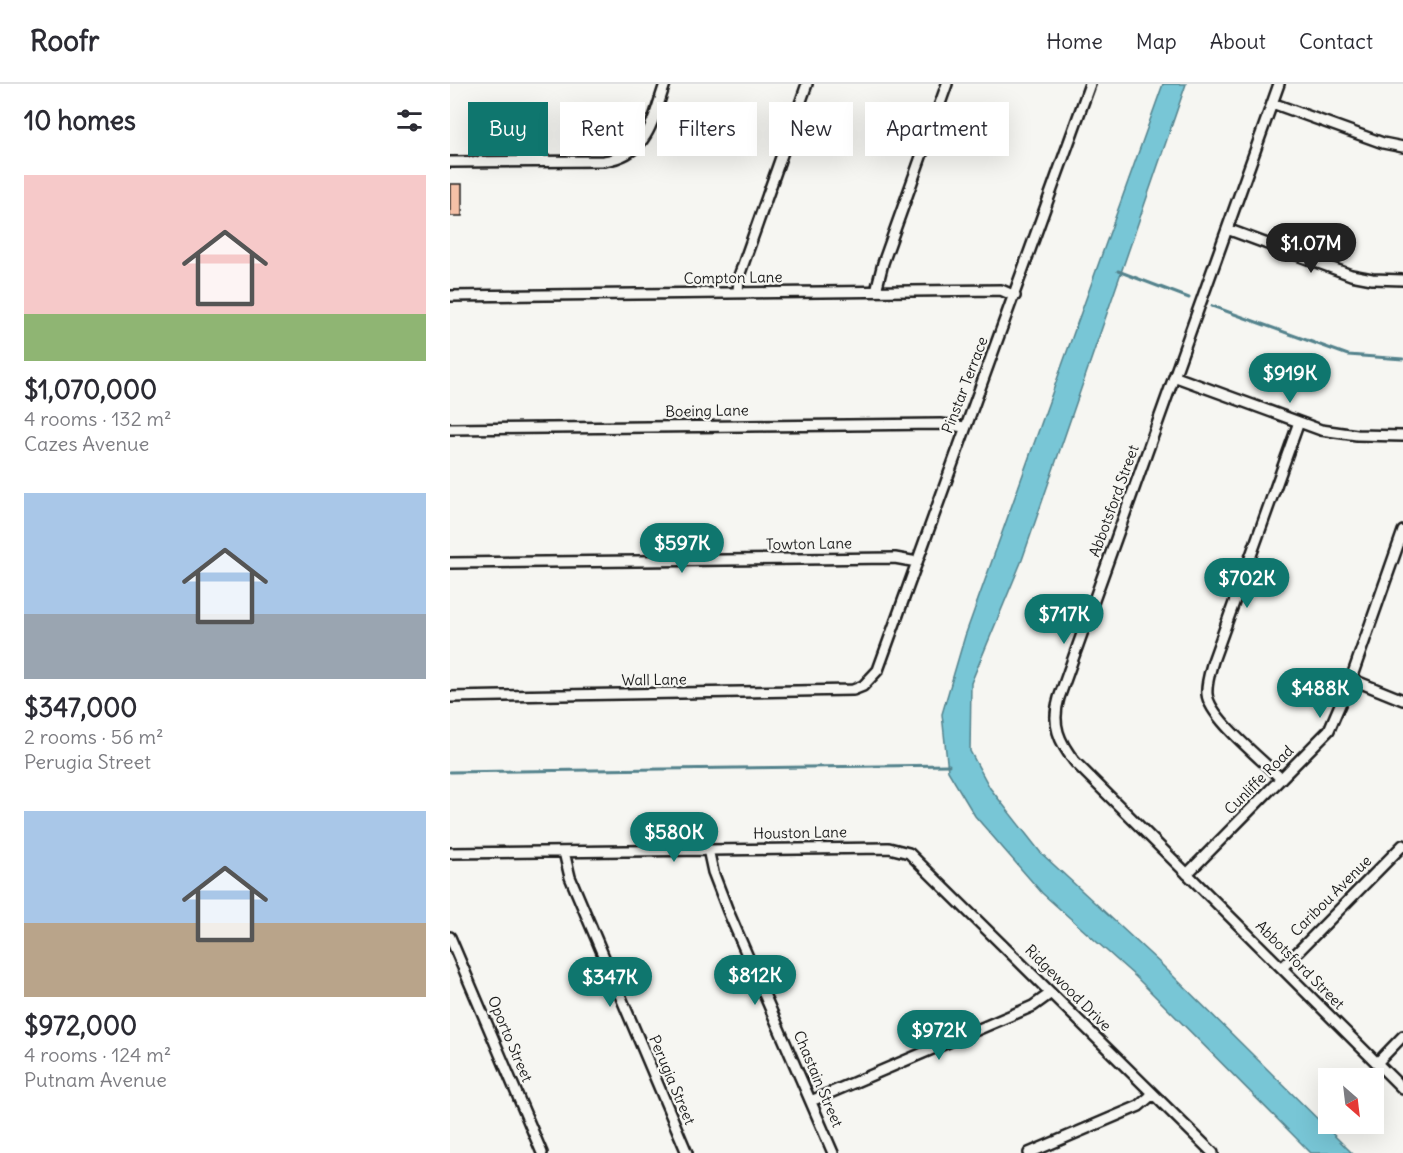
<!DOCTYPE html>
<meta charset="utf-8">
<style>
:root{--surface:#fff;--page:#f7f7f7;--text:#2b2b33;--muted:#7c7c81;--line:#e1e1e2;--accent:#0f766e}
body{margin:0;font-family:Delius,sans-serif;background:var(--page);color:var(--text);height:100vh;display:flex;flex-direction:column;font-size:22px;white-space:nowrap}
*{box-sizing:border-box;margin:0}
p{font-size:20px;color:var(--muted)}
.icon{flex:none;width:33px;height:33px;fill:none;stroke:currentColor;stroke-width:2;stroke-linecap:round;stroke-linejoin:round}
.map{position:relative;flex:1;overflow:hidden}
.sheet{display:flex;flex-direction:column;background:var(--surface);width:450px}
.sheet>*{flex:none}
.top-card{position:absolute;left:18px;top:18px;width:570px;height:54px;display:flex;gap:12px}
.needle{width:39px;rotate:152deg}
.fabs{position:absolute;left:868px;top:984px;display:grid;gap:12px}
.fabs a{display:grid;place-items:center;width:66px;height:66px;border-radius:0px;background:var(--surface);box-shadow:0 6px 24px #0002;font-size:30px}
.price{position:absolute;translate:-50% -51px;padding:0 14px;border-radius:21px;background:var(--accent);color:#fff;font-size:20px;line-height:39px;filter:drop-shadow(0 2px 3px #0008)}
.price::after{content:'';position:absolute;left:50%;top:36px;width:18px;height:14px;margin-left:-9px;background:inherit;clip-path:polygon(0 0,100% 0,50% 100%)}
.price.current{background:#222;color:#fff}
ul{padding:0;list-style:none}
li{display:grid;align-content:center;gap:12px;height:318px;padding:0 24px}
li span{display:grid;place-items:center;height:186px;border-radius:0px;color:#555}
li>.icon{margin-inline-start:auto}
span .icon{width:108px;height:108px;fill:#fffc;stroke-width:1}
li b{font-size:26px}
h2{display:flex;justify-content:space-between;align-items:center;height:72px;padding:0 24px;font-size:26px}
.tag{padding:0 21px;border-radius:0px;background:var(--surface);box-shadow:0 6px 24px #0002;font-size:21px;line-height:54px}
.tag.current{background:var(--accent);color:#fff}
header{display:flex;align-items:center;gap:36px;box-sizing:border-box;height:84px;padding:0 30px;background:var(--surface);border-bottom:2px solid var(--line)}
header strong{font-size:28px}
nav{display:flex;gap:33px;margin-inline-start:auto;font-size:21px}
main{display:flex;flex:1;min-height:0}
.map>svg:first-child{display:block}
</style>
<header>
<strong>Roofr</strong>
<nav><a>Home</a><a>Map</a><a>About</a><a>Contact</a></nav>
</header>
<main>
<section class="sheet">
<h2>10 homes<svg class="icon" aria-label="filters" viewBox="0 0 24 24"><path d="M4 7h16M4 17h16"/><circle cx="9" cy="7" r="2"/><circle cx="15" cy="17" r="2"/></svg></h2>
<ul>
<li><span style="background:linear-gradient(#f6c9c9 75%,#8fb573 0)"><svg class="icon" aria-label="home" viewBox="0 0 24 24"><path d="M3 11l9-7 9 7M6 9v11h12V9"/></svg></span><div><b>$1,070,000</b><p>4 rooms · 132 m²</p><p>Cazes Avenue</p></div></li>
<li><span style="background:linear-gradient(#a9c7e8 65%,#9aa5b1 0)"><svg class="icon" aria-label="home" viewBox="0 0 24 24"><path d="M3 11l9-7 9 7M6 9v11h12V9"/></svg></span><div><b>$347,000</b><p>2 rooms · 56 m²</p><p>Perugia Street</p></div></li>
<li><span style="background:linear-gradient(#a9c7e8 60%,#b9a48a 0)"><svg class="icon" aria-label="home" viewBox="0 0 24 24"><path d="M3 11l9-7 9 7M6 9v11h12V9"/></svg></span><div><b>$972,000</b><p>4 rooms · 124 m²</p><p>Putnam Avenue</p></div></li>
</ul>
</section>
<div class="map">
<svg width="953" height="1069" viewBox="0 0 953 1069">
<rect width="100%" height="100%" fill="#f6f6f2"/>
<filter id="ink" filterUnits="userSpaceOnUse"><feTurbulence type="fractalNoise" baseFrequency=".0167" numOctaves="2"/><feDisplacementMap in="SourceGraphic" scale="12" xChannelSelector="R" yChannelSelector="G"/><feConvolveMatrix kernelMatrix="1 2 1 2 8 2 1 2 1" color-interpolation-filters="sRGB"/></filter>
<g filter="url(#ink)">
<path fill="#78c6d6" stroke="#53828c" stroke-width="1.5" d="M713 0H736L572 476 521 599 520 667 540 704 591 769 711 880 902 1069H861L686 893 592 809 525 732 498 687 492 630 515 552Z"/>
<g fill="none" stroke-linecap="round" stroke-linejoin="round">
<path stroke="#53828c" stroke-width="3" d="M668 187 739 214
M762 222 898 271 953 275
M0 688 499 681"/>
</g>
<path fill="#f5c1a7" stroke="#1c1c1c" stroke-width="1.5" d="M0 100H12V132H0Z"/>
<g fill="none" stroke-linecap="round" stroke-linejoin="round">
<g stroke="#1c1c1c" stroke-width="14">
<path id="street" d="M829 0 609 614C601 640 609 658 625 678L953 1005
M822 19 933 59 953 63
M0 78 154 77C199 70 202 37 215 0
M777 145 901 191 922 195 953 196
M426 207 433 179 497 0
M288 209 289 192 357 0
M0 212 551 206 565 212
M726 293 871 346 907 351 953 352
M0 345 491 340 515 343
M0 479 445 474 467 478
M901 595 953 616
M0 613 403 606 413 602 428 586 640 0
M831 695C813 676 759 634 757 610 756 599 760 588 763 577L849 338
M258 765 263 788 278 827 383 1069
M114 768 120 793 237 1069
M0 769 439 764 459 769 763 1069
M737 790 879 646 901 595 953 447
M0 853 92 1069
M832 884 953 761
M927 979 953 952
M361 1017 583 922 601 909
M579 1069 689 1022 703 1010"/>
</g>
<use href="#street" stroke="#f6f6f2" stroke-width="9"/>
</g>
</g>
<g text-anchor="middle" stroke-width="4.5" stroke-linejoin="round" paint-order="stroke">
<g font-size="15" fill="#1c1c1c" stroke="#f6f6f2">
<text transform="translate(283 194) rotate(-1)" y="5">Compton Lane</text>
<text transform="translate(515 301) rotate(-69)" y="5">Pinstar Terrace</text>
<text transform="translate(257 327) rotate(-1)" y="5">Boeing Lane</text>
<text transform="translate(664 417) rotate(-70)" y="5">Abbotsford Street</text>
<text transform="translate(359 460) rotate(-1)" y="5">Towton Lane</text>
<text transform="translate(204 596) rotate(-1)" y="5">Wall Lane</text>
<text transform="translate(809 696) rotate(-45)" y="5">Cunliffe Road</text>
<text transform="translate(350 749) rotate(-1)" y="5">Houston Lane</text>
<text transform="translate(881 812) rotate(-45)" y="5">Caribou Avenue</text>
<text transform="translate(850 881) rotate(45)" y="5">Abbotsford Street</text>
<text transform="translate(618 904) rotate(45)" y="5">Ridgewood Drive</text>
<text transform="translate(60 955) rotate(67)" y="5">Oporto Street</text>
<text transform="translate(368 995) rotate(67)" y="5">Chastain Street</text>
<text transform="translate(222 996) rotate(67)" y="5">Perugia Street</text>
</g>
</g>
</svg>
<div class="fabs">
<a><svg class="needle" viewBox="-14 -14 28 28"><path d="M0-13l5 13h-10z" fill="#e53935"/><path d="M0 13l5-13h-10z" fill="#7c7c81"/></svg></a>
</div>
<b class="price current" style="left:861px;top:190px">$1.07M</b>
<b class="price" style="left:840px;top:320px">$919K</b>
<b class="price" style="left:232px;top:490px">$597K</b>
<b class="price" style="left:797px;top:525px">$702K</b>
<b class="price" style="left:614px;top:561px">$717K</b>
<b class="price" style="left:870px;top:635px">$488K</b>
<b class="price" style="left:224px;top:779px">$580K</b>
<b class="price" style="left:305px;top:922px">$812K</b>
<b class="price" style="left:160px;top:924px">$347K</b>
<b class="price" style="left:489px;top:977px">$972K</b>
<div class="top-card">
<a class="tag current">Buy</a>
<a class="tag">Rent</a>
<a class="tag">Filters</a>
<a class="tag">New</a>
<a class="tag">Apartment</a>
</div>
</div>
</main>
